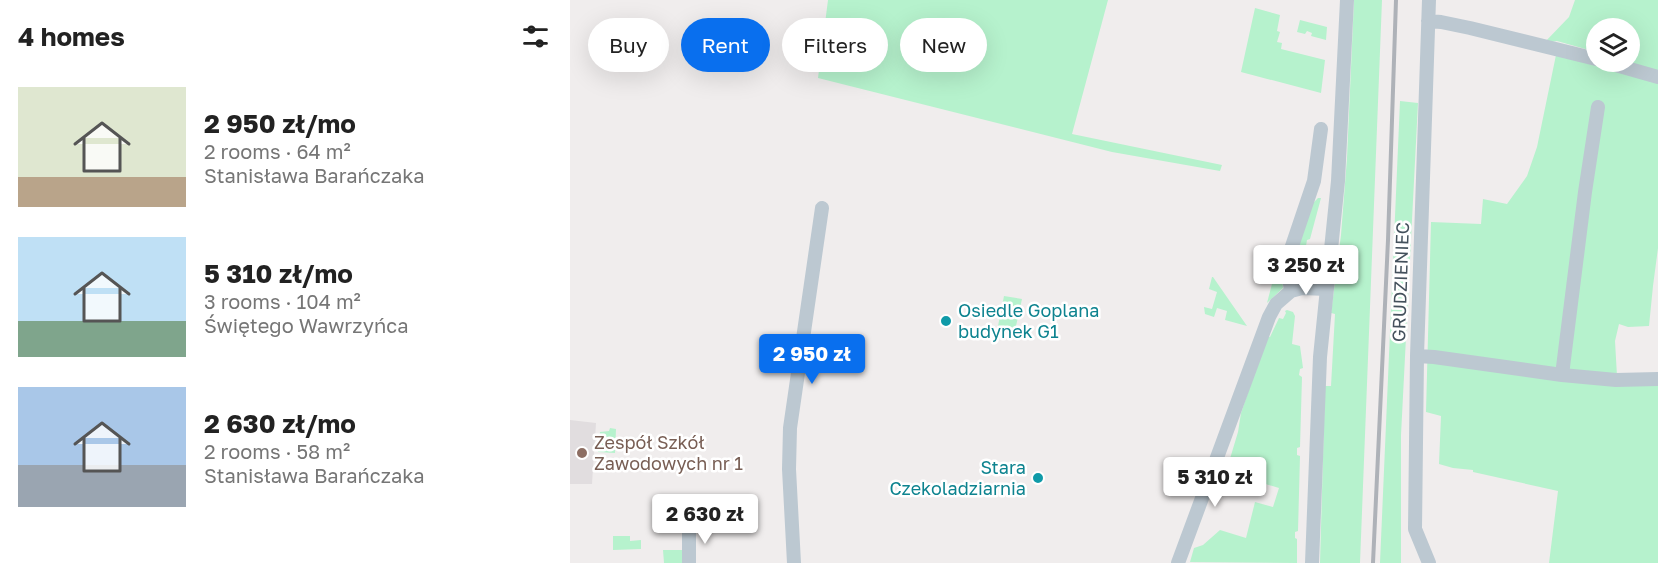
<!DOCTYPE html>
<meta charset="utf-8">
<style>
:root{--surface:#fff;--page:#f6f6f6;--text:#222;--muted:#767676;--accent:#096fee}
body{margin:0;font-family:"Golos Text",sans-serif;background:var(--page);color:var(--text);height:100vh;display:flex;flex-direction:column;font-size:22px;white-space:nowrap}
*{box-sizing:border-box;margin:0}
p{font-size:20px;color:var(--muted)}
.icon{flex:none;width:33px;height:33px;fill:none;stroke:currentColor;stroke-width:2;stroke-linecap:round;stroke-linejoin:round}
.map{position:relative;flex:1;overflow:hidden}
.drawer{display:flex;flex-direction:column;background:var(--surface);width:570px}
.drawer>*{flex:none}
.top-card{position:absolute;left:18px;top:18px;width:570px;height:54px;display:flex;gap:12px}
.fabs{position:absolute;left:1016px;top:18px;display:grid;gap:12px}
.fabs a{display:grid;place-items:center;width:54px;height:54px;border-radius:50%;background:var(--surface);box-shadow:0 6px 24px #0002;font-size:30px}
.price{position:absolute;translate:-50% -51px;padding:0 14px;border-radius:6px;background:#fff;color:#222;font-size:20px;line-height:39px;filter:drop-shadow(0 2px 3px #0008)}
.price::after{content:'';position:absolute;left:50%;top:36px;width:18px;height:14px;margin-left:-9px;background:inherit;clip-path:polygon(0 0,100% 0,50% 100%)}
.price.active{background:var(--accent);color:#fff}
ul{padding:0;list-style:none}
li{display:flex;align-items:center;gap:18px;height:150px;padding:0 18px}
li span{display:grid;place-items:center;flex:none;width:168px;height:120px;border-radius:0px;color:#555}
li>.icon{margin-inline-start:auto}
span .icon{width:72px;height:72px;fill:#fffc;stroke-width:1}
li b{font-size:26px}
h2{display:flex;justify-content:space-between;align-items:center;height:72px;padding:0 18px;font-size:26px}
.tag{padding:0 21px;border-radius:27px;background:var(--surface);box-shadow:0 6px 24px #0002;font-size:21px;line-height:54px}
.tag.active{background:var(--accent);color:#fff}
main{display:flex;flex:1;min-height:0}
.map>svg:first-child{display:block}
</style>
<main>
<section class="drawer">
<h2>4 homes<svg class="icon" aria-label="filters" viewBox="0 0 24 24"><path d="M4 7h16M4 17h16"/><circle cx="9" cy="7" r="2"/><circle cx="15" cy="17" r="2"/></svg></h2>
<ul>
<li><span style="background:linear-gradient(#dfe7d0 75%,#b9a48a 0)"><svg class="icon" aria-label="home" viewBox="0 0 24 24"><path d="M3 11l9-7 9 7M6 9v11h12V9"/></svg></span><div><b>2 950 zł/mo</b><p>2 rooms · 64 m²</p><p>Stanisława Barańczaka</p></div></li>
<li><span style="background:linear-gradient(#bfe0f5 70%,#7fa58c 0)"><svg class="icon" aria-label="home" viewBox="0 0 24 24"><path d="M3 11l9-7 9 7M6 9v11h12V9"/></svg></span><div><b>5 310 zł/mo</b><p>3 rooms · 104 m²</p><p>Świętego Wawrzyńca</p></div></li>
<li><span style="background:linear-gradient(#a9c7e8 65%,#9aa5b1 0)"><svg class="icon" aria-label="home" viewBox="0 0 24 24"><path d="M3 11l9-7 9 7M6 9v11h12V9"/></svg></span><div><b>2 630 zł/mo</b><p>2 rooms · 58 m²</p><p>Stanisława Barańczaka</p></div></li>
</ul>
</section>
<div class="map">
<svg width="1088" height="563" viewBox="0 0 1088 563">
<rect width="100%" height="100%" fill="#f0eded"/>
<path fill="#e1dddf" d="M0 420 26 423 22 484H0Z"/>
<path fill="#b6f2cd" d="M258 0H538L502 134 652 165 650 171 542 152 248 78Z
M784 0H812L790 563H750L755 386H761L765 314 761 313 771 235 777 158Z
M1005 0H1088V72L1054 62H1059V28H1026V52L987 41 974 43 999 17Z
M685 8 710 15 707 31 710 32 707 42 712 43 711 49 755 60 751 93 671 72Z
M730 20 757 27 756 40 741 36 742 33 737 31 735 34 727 32Z
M986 55 1088 82V248L1083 286 1079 326 1058 327 1049 324 1045 341 1047 376 1088 375V563H979L988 491 903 472V470L883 468 869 464 871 416 856 412 861 222 911 224 913 199 937 204 957 176 967 147Z
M830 101 848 103 831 435V563H810Z
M748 198H751L740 239 737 240 736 246 739 247 737 260 733 263 724 265V256L743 203Z
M706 273 712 274 713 288 697 303 704 276Z
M642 277H643L677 326 655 320 657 311 647 308 644 317 635 314 634 307 642 309 647 292 639 289Z
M434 296 452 299 444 335 427 331Z
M717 310 723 312 725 316 722 344 730 346 733 368 730 369 729 375 732 377 730 447 727 448V455L730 456 728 531 725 532V538L727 539V563L620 562 624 548 633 545 650 530 676 538 685 502 703 507 709 488 656 472 668 432 671 413 697 336 700 337 709 318 713 319 716 313 715 311Z
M40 428 46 429 45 453 28 452 30 432 39 431Z
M43 536H60V541L71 540V549L43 550Z
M93 550H114V563H94Z"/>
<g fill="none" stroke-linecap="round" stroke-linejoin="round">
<path stroke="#bcc8d1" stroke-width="14" d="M859 0 847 356 845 529 859 563
M858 21 871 22 900 28 1026 59
M1035 62 1088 77
M721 291 732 288 757 289
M847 356 864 357 992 375 1046 380 1088 379
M992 375 1015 192 1028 107
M119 563V527
M224 563 219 469 220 428 252 208
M608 563 699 317 706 304 721 291 718 270V258L744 181 751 129
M742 563 750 357 768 181 777 0"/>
<path stroke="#aeb2b8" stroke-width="4" d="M803 563 818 240 826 0"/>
</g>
<g fill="#0f9aa8" stroke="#fff" stroke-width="2">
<circle cx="376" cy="321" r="6"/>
<circle cx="468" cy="478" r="6"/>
</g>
<circle fill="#8d6e63" stroke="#fff" stroke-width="2" cx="12" cy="453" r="6"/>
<g text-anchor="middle" stroke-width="5" stroke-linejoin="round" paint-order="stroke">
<g font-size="18" fill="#44515c" stroke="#fff">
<text transform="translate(831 282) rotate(-88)" y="6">GRUDZIENIEC</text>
</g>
<g font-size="18" fill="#0d838f" stroke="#fff" text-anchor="start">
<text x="388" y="317">Osiedle Goplana<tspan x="388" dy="21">budynek G1</tspan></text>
<text x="456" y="474" text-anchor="end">Stara<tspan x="456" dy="21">Czekoladziarnia</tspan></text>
</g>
<g font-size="18" fill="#785e54" stroke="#fff" text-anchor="start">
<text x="24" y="449">Zespół Szkół<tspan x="24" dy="21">Zawodowych nr 1</tspan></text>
</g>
</g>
</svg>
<div class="fabs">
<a><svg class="icon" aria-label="layers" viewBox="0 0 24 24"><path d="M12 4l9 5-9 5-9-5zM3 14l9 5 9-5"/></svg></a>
</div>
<b class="price" style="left:736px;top:296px">3 250 zł</b>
<b class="price active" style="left:242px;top:385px">2 950 zł</b>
<b class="price" style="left:645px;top:508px">5 310 zł</b>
<b class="price" style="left:135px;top:545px">2 630 zł</b>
<div class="top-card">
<a class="tag">Buy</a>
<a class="tag active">Rent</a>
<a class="tag">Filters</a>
<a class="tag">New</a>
</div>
</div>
</main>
